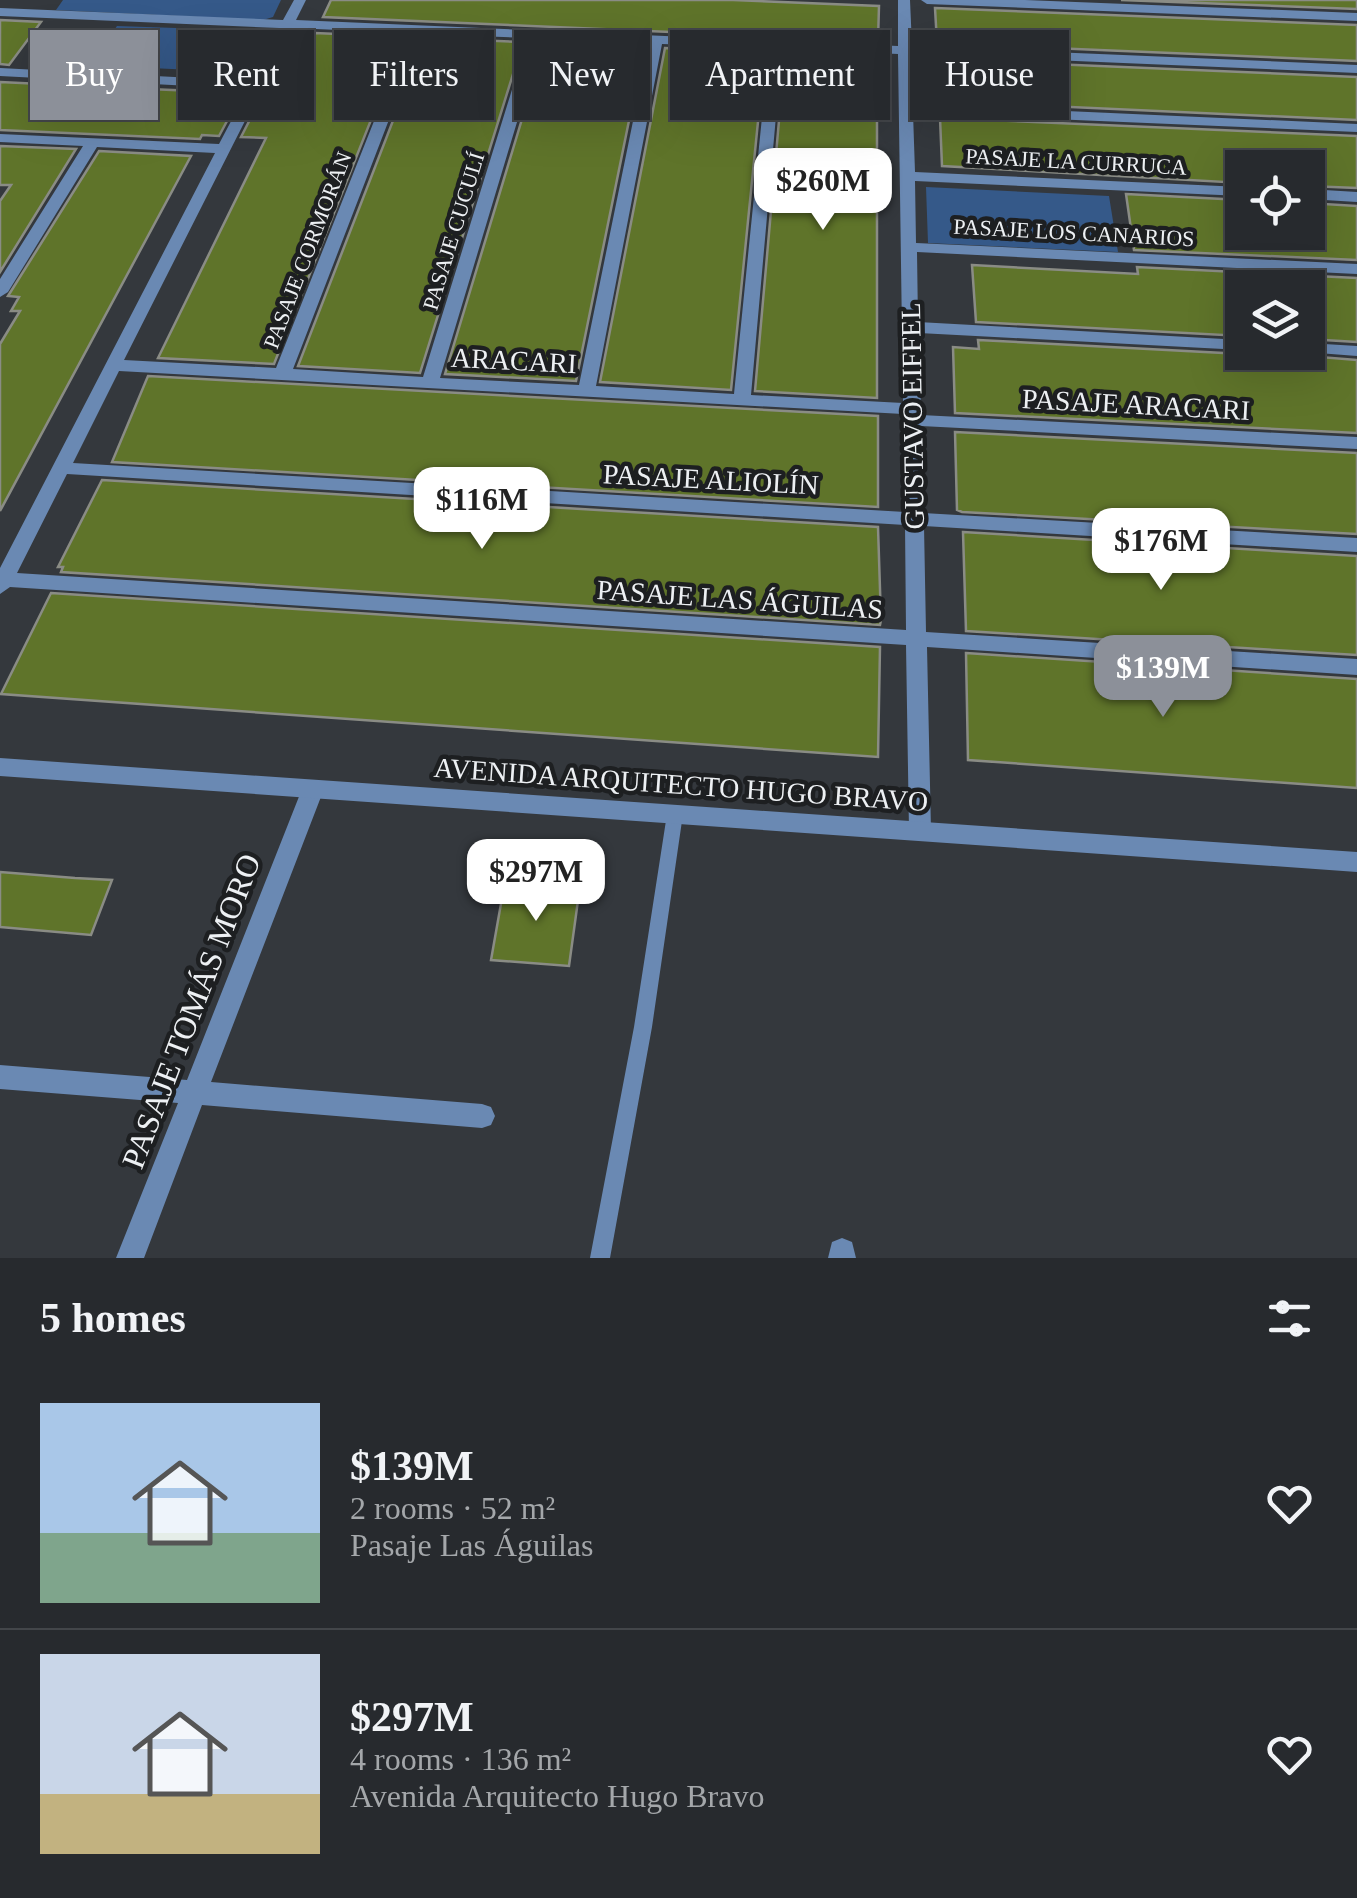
<!DOCTYPE html>
<meta charset="utf-8">
<style>
:root{--surface:#272a2e;--page:#33363a;--text:#f1f3f6;--muted:#a4a7aa;--line:#43464a;--accent:#8c9099}
body{margin:0;font-family:Georgia,serif;background:var(--page);color:var(--text);height:100vh;display:flex;flex-direction:column;font-size:38px;white-space:nowrap}
*{box-sizing:border-box;margin:0}
p{font-size:32px;color:var(--muted)}
.icon{flex:none;width:55px;height:55px;fill:none;stroke:currentColor;stroke-width:2;stroke-linecap:round;stroke-linejoin:round}
.map{position:relative;height:1258px;overflow:hidden}
.panel{display:flex;flex-direction:column;background:var(--surface);flex:1}
.panel>*{flex:none}
.guide{position:absolute;left:30px;top:30px;width:1298px;height:90px;display:flex;gap:20px}
.buttons{position:absolute;left:1225px;top:150px;display:grid;gap:20px}
.buttons a{display:grid;place-items:center;width:100px;height:100px;border-radius:0px;background:var(--surface);box-shadow:0 10px 40px #0002,0 0 0 2px var(--line);font-size:50px}
.price{position:absolute;translate:-50% -85px;padding:0 22px;border-radius:20px;background:#fff;color:#222;font-size:32px;line-height:65px;filter:drop-shadow(0 2px 5px #0008)}
.price::after{content:'';position:absolute;left:50%;top:60px;width:30px;height:22px;margin-left:-15px;background:inherit;clip-path:polygon(0 0,100% 0,50% 100%)}
.price.selected{background:var(--accent);color:#fff}
ul{padding:0;list-style:none}
li{display:flex;align-items:center;gap:30px;height:250px;padding:0 40px}
li+li{border-top:2px solid var(--line)}
li span{display:grid;place-items:center;flex:none;width:280px;height:200px;border-radius:0px;color:#555}
li>.icon{margin-inline-start:auto}
span .icon{width:120px;height:120px;fill:#fffc;stroke-width:1}
li b{font-size:42px}
h2{display:flex;justify-content:space-between;align-items:center;height:120px;padding:0 40px;font-size:42px}
.tag{padding:0 35px;border-radius:0px;background:var(--surface);box-shadow:0 10px 40px #0002,0 0 0 2px var(--line);font-size:35px;line-height:90px}
.tag.selected{background:var(--accent);color:#fff}
.map>svg:first-child{display:block}
</style>
<div class="map">
<svg width="1357" height="1258" viewBox="0 0 1357 1258">
<rect width="100%" height="100%" fill="#34383d"/>
<path fill="#355989" d="M63 0H281L273 17 263 20 56 10Z
M117 26 235 30 213 71 89 65Z
M926 187 1109 196 1118 252 928 243Z"/>
<path fill="#5f742a" stroke="#8a8c85" stroke-width="2.5" d="M331 0H733L879 6 878 41 323 17Z
M1121 0H1357V9Z
M935 8 1357 25V61L937 43Z
M0 20 41 22 9 65 0 64Z
M315 33 404 37 274 364 158 358 266 138 241 137 263 94 284 95Z
M425 38 523 42 420 373 298 366Z
M545 43 644 47 576 381 445 374Z
M665 48 765 52 731 390 600 382Z
M785 53 877 57V398L755 391Z
M937 59 1357 77V120L938 101Z
M0 82 125 88 242 93 219 136 202 135 200 139 0 130Z
M940 118 1357 136V188L1308 186V168H1239L1242 183 942 166Z
M0 146 76 149 0 272V201L11 185H0Z
M99 151 191 156 0 511V344L20 311H11L19 297 8 296Z
M1126 194 1242 200V232L1308 237V203L1357 206V260L1134 250Z
M972 265 1138 274 1137 267 1357 278V342L1308 339V288H1242V336L976 322Z
M978 340 1242 354V362L1308 366V356L1357 360V433L955 413 953 347 979 349Z
M148 376 878 416V507L112 462Z
M955 432 1357 453V534L962 512 957 510Z
M102 480 878 527 881 620 880 625 61 572 63 567H58Z
M963 532 1357 556V655L966 631Z
M51 593 880 647 878 757 1 694Z
M966 653 1357 679V788L968 760Z
M0 872 75 878 112 880 91 935 0 927Z
M505 881 580 886 569 966 491 960Z"/>
<g fill="none" stroke-linecap="round" stroke-linejoin="round">
<path fill="#6a89b3" fill-rule="evenodd" d="M675 807 681 809 683 814 652 1027 610 1258H590L634 1027 667 814 669 809Z"/>
<path fill="#6a89b3" fill-rule="evenodd" d="M294 0H306L296 20 898 46V0H910L912 46 1357 65V73L912 54 913 104 1357 124V132L913 113 915 172 1242 187V196L915 181 916 243 1357 264V274L917 252 918 322 1242 340V350L919 333 921 415 1357 437V449L921 426 923 513 1357 538V552L924 526 926 632 1357 659V675L927 647 931 831 928 838 920 840 912 838 909 831 906 645 10 587 0 594V568L215 153 97 147 8 292 0 297V279L83 146 0 142V134L219 144 248 89 0 76V68L252 81 279 28 0 16V8L283 20ZM292 28 409 33 276 368 124 360ZM422 34 528 38 423 377 293 369ZM542 39 649 43 579 385 440 378ZM662 44 769 48 734 394 596 386ZM782 49 898 54 903 403 751 395ZM119 371 903 414 905 512 73 463ZM67 474 905 525 906 630 17 573Z
M921 0H1025L1357 13V21L927 4Z
M1308 189 1357 192V202L1308 199Z
M1308 343 1357 346V356L1305 352Z
M313 780 321 783 324 789 211 1082 482 1104 491 1107 495 1116 491 1125 482 1128 202 1105 144 1258H116L178 1103 0 1089V1065L187 1080 302 789 305 783Z
M842 1238 852 1242 856 1258H828L832 1242Z"/>
<path fill="#6a89b3" fill-rule="evenodd" d="M0 758 1357 852V872L0 776Z"/>
</g>
<g text-anchor="middle" stroke-width="9" stroke-linejoin="round" paint-order="stroke">
<g font-size="22" fill="#edf0f3" stroke="#1d1f21">
<text transform="translate(1076 161) rotate(3)" y="8">PASAJE LA CURRUCA</text>
<text transform="translate(453 231) rotate(-73)" y="8">PASAJE CUCULÍ</text>
<text transform="translate(1074 232) rotate(3)" y="8">PASAJE LOS CANARIOS</text>
<text transform="translate(307 250) rotate(-69)" y="8">PASAJE CORMORÁN</text>
</g>
<g font-size="28" fill="#edf0f3" stroke="#1d1f21">
<text transform="translate(514 360) rotate(3)" y="10">ARACARI</text>
<text transform="translate(1136 404) rotate(3)" y="10">PASAJE ARACARI</text>
<text transform="translate(912 416) rotate(-91)" y="10">GUSTAVO EIFFEL</text>
<text transform="translate(711 479) rotate(3)" y="10">PASAJE ALIOLÍN</text>
<text transform="translate(740 599) rotate(4)" y="10">PASAJE LAS ÁGUILAS</text>
<text transform="translate(681 784) rotate(4)" y="10">AVENIDA ARQUITECTO HUGO BRAVO</text>
</g>
<g font-size="32" fill="#edf0f3" stroke="#1d1f21">
<text transform="translate(191 1011) rotate(-69)" y="11">PASAJE TOMÁS MORO</text>
</g>
</g>
</svg>
<div class="buttons">
<a><svg class="icon" aria-label="locate" viewBox="0 0 24 24"><circle cx="12" cy="12" r="6"/><path d="M12 2v4M12 18v4M2 12h4M18 12h4"/></svg></a>
<a><svg class="icon" aria-label="layers" viewBox="0 0 24 24"><path d="M12 4l9 5-9 5-9-5zM3 14l9 5 9-5"/></svg></a>
</div>
<b class="price" style="left:823px;top:233px">$260M</b>
<b class="price" style="left:482px;top:552px">$116M</b>
<b class="price" style="left:1161px;top:593px">$176M</b>
<b class="price selected" style="left:1163px;top:720px">$139M</b>
<b class="price" style="left:536px;top:924px">$297M</b>
<div class="guide">
<a class="tag selected">Buy</a>
<a class="tag">Rent</a>
<a class="tag">Filters</a>
<a class="tag">New</a>
<a class="tag">Apartment</a>
<a class="tag">House</a>
</div>
</div>
<section class="panel">
<h2>5 homes<svg class="icon" aria-label="filters" viewBox="0 0 24 24"><path d="M4 7h16M4 17h16"/><circle cx="9" cy="7" r="2"/><circle cx="15" cy="17" r="2"/></svg></h2>
<ul>
<li><span style="background:linear-gradient(#a9c7e8 65%,#7fa58c 0)"><svg class="icon" aria-label="home" viewBox="0 0 24 24"><path d="M3 11l9-7 9 7M6 9v11h12V9"/></svg></span><div><b>$139M</b><p>2 rooms · 52 m²</p><p>Pasaje Las Águilas</p></div><svg class="icon" aria-label="heart" viewBox="0 0 24 24"><path d="M12 20l-8-8c-3-5 5-10 8-4 3-6 11-1 8 4z"/></svg></li>
<li><span style="background:linear-gradient(#c9d6e8 70%,#c2b280 0)"><svg class="icon" aria-label="home" viewBox="0 0 24 24"><path d="M3 11l9-7 9 7M6 9v11h12V9"/></svg></span><div><b>$297M</b><p>4 rooms · 136 m²</p><p>Avenida Arquitecto Hugo Bravo</p></div><svg class="icon" aria-label="heart" viewBox="0 0 24 24"><path d="M12 20l-8-8c-3-5 5-10 8-4 3-6 11-1 8 4z"/></svg></li>
</ul>
</section>
